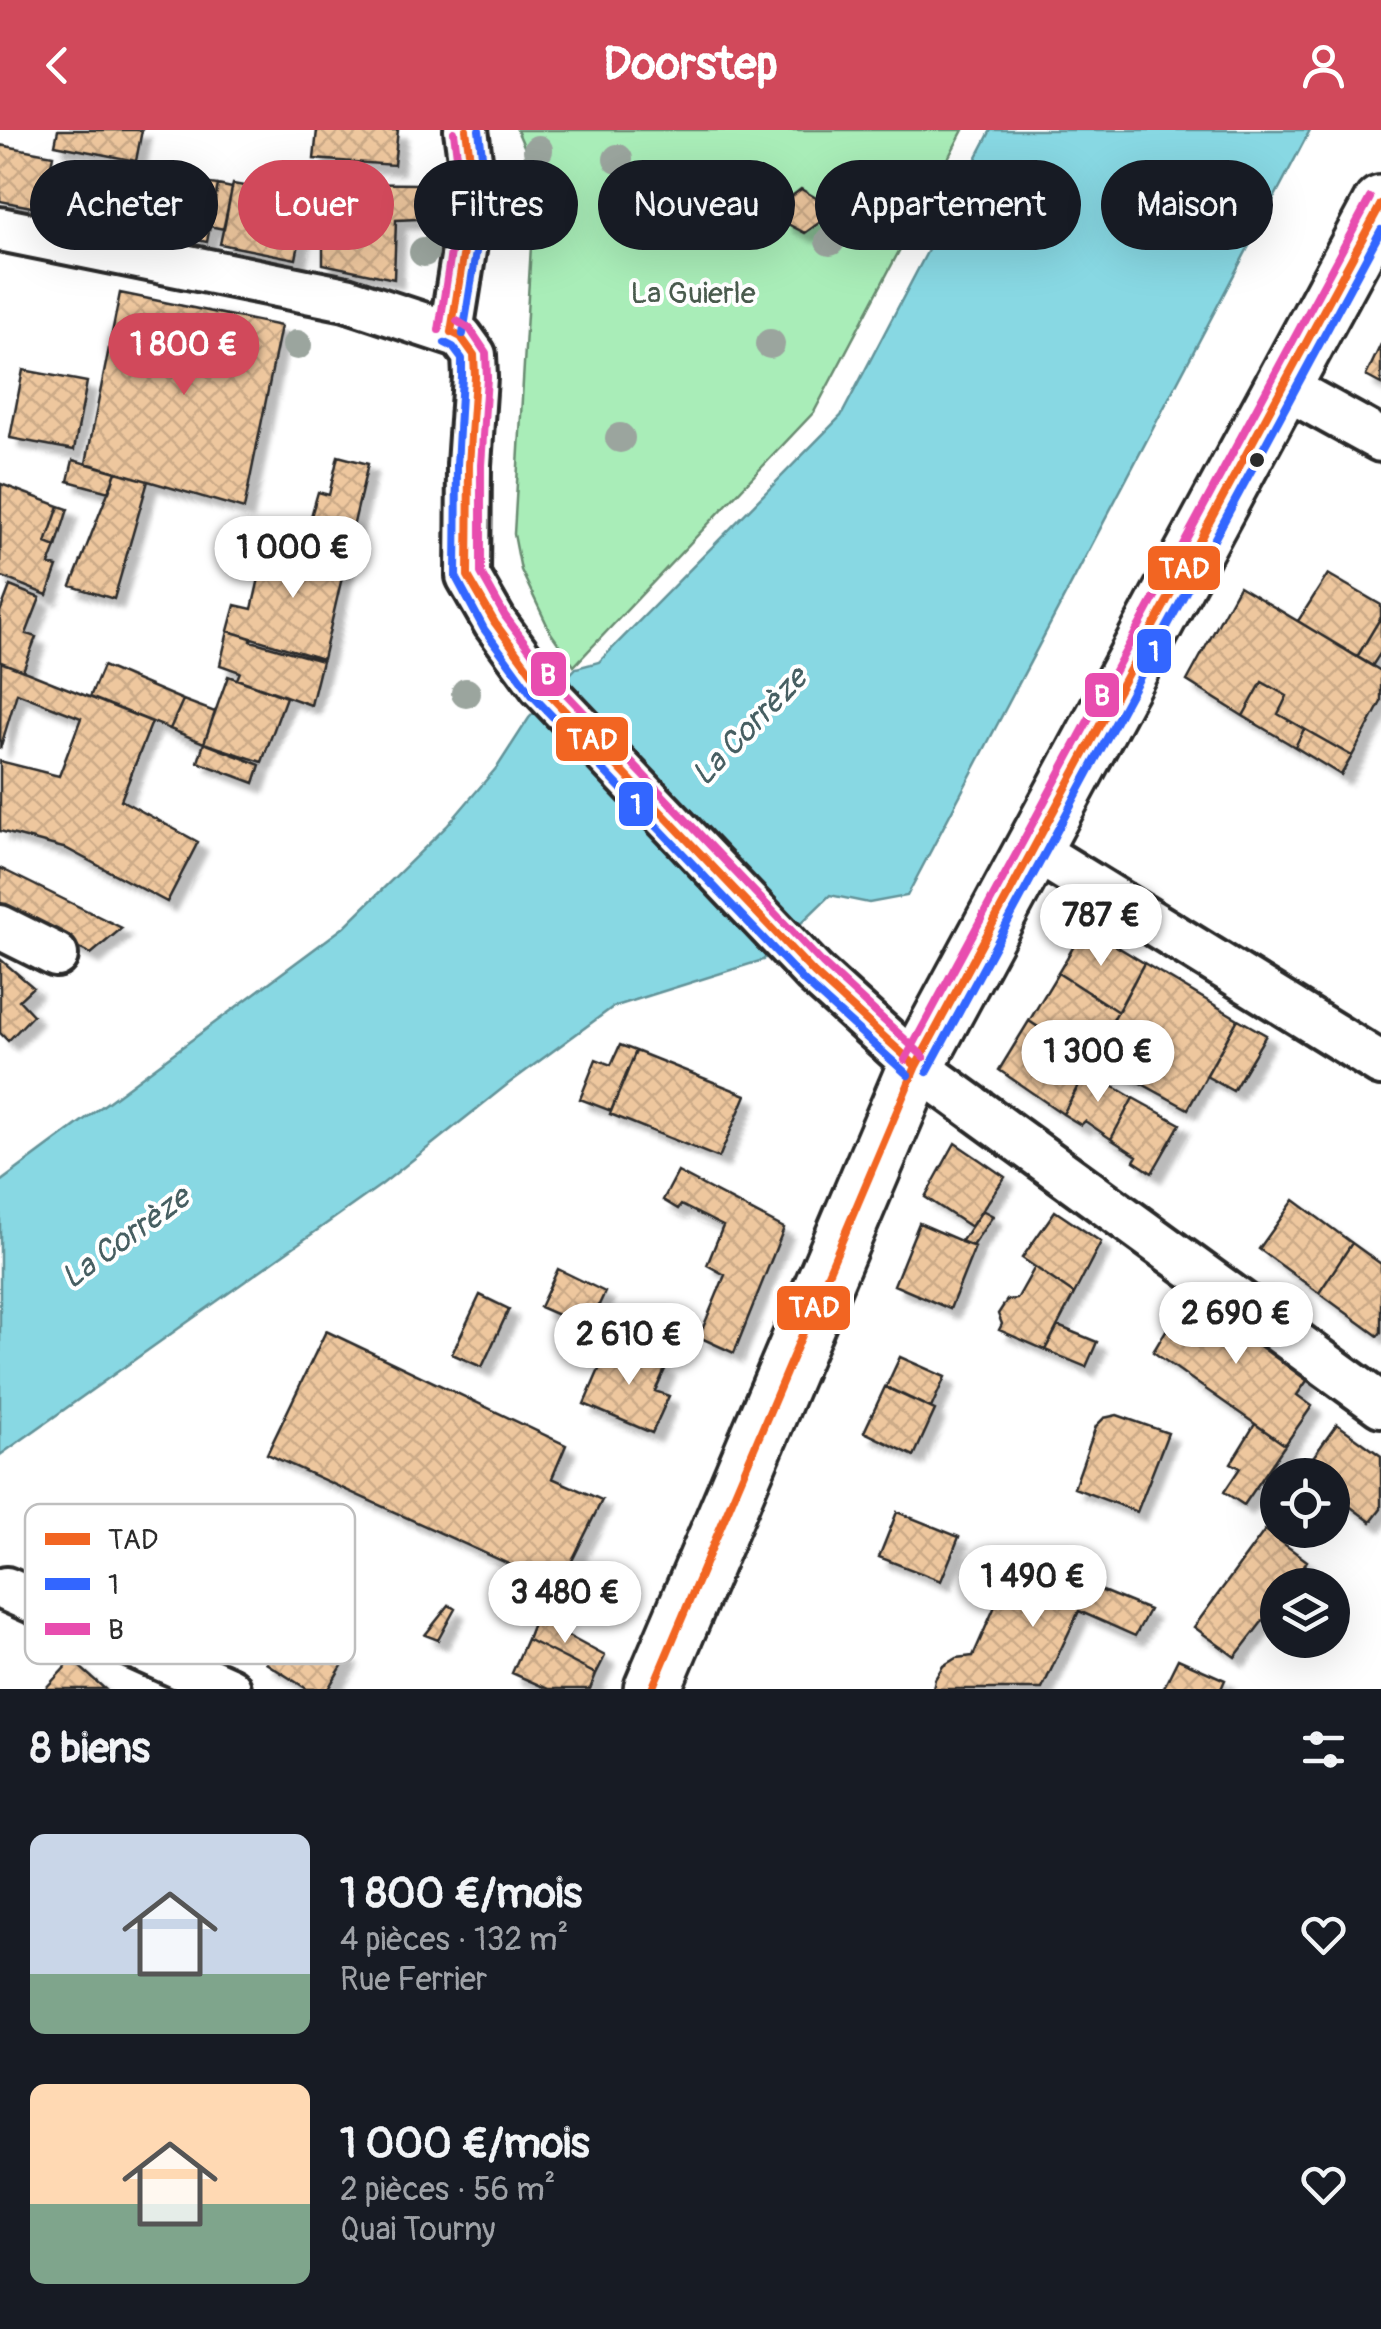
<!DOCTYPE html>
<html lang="fr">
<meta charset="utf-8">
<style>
:root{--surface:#171b24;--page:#20242c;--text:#f1f3f6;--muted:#9ea1a6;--accent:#d1495b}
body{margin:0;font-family:Pangolin,sans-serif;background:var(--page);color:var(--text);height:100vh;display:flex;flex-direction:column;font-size:38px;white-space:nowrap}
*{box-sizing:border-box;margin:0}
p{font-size:32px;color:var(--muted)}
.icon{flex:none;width:55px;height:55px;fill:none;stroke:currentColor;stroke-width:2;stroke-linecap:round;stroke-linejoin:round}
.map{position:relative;height:1559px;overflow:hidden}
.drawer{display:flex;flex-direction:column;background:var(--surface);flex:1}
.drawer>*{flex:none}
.banner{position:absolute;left:30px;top:30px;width:1322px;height:90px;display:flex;gap:20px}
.tools{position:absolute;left:1260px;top:1328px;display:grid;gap:20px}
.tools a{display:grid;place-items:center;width:90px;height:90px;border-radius:50%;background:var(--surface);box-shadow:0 10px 40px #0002;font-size:50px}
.price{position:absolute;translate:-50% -85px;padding:0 22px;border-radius:35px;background:#fff;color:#222;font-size:32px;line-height:65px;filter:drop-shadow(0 2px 5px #0008)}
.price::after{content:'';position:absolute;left:50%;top:60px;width:30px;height:22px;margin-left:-15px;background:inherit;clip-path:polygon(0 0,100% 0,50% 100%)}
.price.active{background:var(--accent);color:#fff}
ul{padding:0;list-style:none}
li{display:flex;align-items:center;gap:30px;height:250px;padding:0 30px}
li span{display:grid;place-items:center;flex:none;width:280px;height:200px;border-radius:15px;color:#555}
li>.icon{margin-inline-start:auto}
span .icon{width:120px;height:120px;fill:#fffc;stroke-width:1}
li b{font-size:42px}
h2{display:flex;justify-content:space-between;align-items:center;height:120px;padding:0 30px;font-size:42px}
.chip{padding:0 35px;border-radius:45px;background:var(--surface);box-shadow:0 10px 40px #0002;font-size:35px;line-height:90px}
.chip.active{background:var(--accent);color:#fff}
header{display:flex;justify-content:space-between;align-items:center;height:130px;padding:0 30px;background:var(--accent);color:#fff;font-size:45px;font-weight:700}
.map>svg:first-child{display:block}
</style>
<header><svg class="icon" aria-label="back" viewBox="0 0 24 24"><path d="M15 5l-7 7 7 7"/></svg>Doorstep<svg class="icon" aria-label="person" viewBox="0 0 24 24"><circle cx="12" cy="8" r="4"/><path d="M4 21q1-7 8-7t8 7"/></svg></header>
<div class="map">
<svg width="1381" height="1559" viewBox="0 0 1381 1559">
<defs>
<pattern id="building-cross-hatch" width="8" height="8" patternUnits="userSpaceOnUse" patternTransform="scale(2.5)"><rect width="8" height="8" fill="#eec79e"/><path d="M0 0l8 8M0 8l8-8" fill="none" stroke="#ccab88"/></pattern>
<filter id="shadow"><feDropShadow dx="9" dy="9" stdDeviation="2.5" flood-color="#0004"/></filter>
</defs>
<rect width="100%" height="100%" fill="#fff"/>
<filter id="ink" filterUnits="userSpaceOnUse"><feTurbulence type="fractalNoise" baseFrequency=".01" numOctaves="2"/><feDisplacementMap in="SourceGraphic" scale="20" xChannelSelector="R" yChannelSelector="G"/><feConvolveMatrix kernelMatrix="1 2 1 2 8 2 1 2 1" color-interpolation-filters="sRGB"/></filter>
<g filter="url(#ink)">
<path fill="#a9edb8" stroke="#6a8c72" stroke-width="2.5" d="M517 0H963L814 282 574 536 551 503 521 440 514 404 531 116 530 30Z"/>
<path fill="#88d8e3" stroke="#639399" stroke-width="2.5" d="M991 0H1310L907 766 869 773 830 765 763 830 613 877 508 954 381 1055 0 1325V1052L344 797 447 696 498 636 529 588 576 538 599 532 841 286Z"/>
<path fill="url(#building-cross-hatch)" stroke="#2b2b2b" stroke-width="2.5" filter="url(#shadow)" d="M58 0H142L136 31 55 15Z
M317 0H398L394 35 314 29Z
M0 15 53 25 42 79 0 71Z
M169 39 189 44 188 51 218 55 207 112 149 100 159 45 167 46Z
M323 53 419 54 418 89 396 90 394 149 323 134Z
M233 54 308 68 296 129 220 114Z
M218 55 232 58 224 99 209 96Z
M801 59 821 71 823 90 805 103 784 92V72Z
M120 163 281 196 244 379 86 333Z
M1381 214V254L1366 246Z
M23 240 87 252 74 320 10 308Z
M338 326 368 334 350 410 308 397 318 362 329 365Z
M73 330 116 342 109 362 68 351Z
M116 342 148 351 114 469 71 456Z
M1 354 59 376 46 413 56 417 49 435 57 437 47 465 0 446Z
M59 376 68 379 56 417 46 413Z
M267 413 346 430 323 529 228 501 235 475 252 479Z
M1328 444 1381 475V487L1357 527 1298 491Z
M10 456 40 468 26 504 36 507 23 541 0 532V482Z
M1239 456 1381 541V572L1352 626 1278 584 1287 566 1262 552 1243 586 1187 551Z
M1381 487V522L1372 536 1357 527Z
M228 501 251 508V511L322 531 311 575 237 549 240 542 220 535Z
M1 532 152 592 121 670 198 712 167 772 67 719 0 701V631L59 646 81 588 17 563 0 619Z
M103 536 183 570 170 599 90 567Z
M228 546 286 567 262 632 204 613Z
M1262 552 1287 566 1278 584 1304 599 1295 617 1243 586Z
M183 570 215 582 204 613 170 599Z
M1304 599 1352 626 1341 645 1295 617Z
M204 613 260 635 254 653 198 632Z
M0 738 122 798 91 824 0 780Z
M1085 797 1144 833 1118 882 1058 843Z
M0 829 33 857 19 870 33 885 8 911 0 903Z
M1144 833 1238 889 1188 979 1093 927Z
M1058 843 1118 882 1091 931 1029 891Z
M1238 889 1266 905 1233 961 1206 946Z
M1029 891 1091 931 1063 984 999 940Z
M620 915 636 921 611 981 580 969 596 929 611 935Z
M636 921 746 965 719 1028 610 984Z
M1087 941 1133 968 1111 1009 1085 991 1081 995 1063 984Z
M1133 968 1180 994 1152 1043 1134 1031 1137 1026 1111 1009Z
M955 1013 1005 1047 971 1097 925 1067Z
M678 1042 784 1098 734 1223 699 1207 725 1145 707 1135 723 1096 681 1075 678 1079 663 1070Z
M1294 1070 1352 1113 1319 1163 1259 1119Z
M982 1080 993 1086 972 1116 961 1112Z
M1055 1081 1101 1112 1074 1164 1022 1128Z
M919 1093 975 1117 950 1179 894 1155Z
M1352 1113 1381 1134V1202L1378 1206 1319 1163Z
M1035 1137 1074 1164 1045 1220 999 1200 1002 1194 998 1184 1007 1170 1017 1169Z
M558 1139 605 1162 588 1198 540 1177Z
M1191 1159 1311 1245 1297 1265 1312 1276 1285 1315 1153 1222Z
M480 1165 509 1179 482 1237 452 1224Z
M1058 1196 1097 1212 1086 1237 1045 1220Z
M326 1201 566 1315 552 1348 602 1370 559 1457 267 1324Z
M611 1212 666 1237 655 1261 669 1266 652 1303 584 1274Z
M900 1227 945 1247 931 1278 886 1257Z
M885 1257 935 1280 914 1326 864 1302Z
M1117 1285 1168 1303 1137 1382 1074 1358 1096 1296 1104 1288Z
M1255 1294 1285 1315 1244 1375 1224 1362 1240 1338 1231 1333Z
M1337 1294 1381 1326V1379L1371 1392 1332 1363V1345H1308L1303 1341Z
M897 1382 959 1407 941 1451 879 1427Z
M1265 1400 1307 1431 1289 1455H1278V1471L1235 1527 1194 1497Z
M1017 1426 1149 1480 1135 1506 1079 1481 1042 1559H933L935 1549 943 1536 956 1528 973 1526Z
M449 1475 455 1479 438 1510 425 1505Z
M535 1488 605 1526 596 1544 527 1509Z
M291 1492 348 1526 328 1559H307L266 1533Z
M527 1509 596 1544 590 1559H548L512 1543Z
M1178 1529 1225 1550 1221 1559H1163Z
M72 1530 105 1559H45Z"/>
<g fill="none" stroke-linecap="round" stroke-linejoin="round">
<g stroke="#2b2b2b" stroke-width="50">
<path id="minor" d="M0 99 346 169 461 207 474 225 475 247 469 335 468 446 495 493 541 556 814 843 916 936 1381 1275
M451 202 474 58 466 0
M1283 256 1381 310
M1033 719 1381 934
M0 797 56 825
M6 1459 229 1559"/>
</g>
<g stroke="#2b2b2b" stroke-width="62">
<path id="primary" d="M652 1559 916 936 1381 74"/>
</g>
<use href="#minor" stroke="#fff" stroke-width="42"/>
<use href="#primary" stroke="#fff" stroke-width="55"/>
<g stroke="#fff" stroke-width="15">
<path id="bus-1" d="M451 202 461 207 474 225 475 247 469 335 468 446 495 493 541 556 814 843 916 936
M451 202 474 58 466 0
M652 1559 916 936 1381 74"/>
</g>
<g stroke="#fff" stroke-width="15">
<path id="bus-2" d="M463 204 486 59 479 0
M445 213 453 217 462 229V247L457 335 456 447 484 499 532 565 805 852 908 945
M927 942 1381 100"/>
</g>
<g stroke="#fff" stroke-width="15">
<path id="bus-3" d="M457 191 470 199 486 223 487 248 481 335V443L505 486 551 548 823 834 924 927
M439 200 461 58 454 2
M905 930 1370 68"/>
</g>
<use href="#bus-1" stroke="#f26522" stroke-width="8"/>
<use href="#bus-2" stroke="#36f" stroke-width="8"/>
<use href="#bus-3" stroke="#e84daf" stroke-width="8"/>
</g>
<g fill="#9ba59e">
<circle cx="538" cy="20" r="15"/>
<circle cx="618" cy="29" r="15"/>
<circle cx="431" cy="60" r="15"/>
<circle cx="830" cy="111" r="15"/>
<circle cx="424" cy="122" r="15"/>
<circle cx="770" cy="214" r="15"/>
<circle cx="297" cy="215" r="15"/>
<circle cx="620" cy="308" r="15"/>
<circle cx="466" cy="563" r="15"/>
</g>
</g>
<circle fill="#2b2b2b" stroke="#fff" stroke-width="4" cx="1257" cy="330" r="9"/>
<g text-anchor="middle" stroke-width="8" stroke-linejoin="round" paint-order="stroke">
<g font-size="30" fill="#4a5c4e" stroke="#fff">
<text x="693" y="173">La Guierle</text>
</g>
<g font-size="32" font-style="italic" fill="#475f62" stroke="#fff">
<text transform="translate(749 596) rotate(-46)" y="11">La Corrèze</text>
<text transform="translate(125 1107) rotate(-36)" y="11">La Corrèze</text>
</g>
</g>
<rect x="25" y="1374" width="330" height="160" rx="15" fill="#fff" stroke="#bfbfbf" stroke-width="2.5"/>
<rect x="45" y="1403" width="45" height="12" fill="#f26522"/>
<rect x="45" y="1448" width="45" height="12" fill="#36f"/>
<rect x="45" y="1493" width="45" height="12" fill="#e84daf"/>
<g font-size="28" fill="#2b2b2b">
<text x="108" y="1419">TAD</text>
<text x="108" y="1464">1</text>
<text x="108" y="1509">B</text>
</g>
<g stroke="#fff" stroke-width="4">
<rect x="1146" y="414" width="76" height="48" rx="10" fill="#f26522"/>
<rect x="1135" y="497" width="38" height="48" rx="10" fill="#36f"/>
<rect x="529" y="520" width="39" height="48" rx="10" fill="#e84daf"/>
<rect x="1083" y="541" width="38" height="48" rx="10" fill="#e84daf"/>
<rect x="554" y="585" width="76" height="48" rx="10" fill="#f26522"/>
<rect x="617" y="650" width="38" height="48" rx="10" fill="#36f"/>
<rect x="775" y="1154" width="77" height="48" rx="10" fill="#f26522"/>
</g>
<g font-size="28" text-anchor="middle" font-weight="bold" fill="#fff">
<text x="1184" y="448">TAD</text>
<text x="1154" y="531">1</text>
<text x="548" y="554">B</text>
<text x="1102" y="575">B</text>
<text x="592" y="619">TAD</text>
<text x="636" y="684">1</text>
<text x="814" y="1187">TAD</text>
</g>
</svg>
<div class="tools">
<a><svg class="icon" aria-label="locate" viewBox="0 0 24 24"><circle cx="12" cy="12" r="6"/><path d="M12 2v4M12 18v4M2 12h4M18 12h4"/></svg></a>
<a><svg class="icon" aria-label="layers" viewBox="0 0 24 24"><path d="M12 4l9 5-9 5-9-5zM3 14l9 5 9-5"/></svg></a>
</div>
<b class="price active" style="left:184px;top:268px">1 800 €</b>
<b class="price" style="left:293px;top:471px">1 000 €</b>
<b class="price" style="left:1101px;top:839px">787 €</b>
<b class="price" style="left:1098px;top:975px">1 300 €</b>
<b class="price" style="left:1236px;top:1237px">2 690 €</b>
<b class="price" style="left:629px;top:1258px">2 610 €</b>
<b class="price" style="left:1033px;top:1500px">1 490 €</b>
<b class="price" style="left:565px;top:1516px">3 480 €</b>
<div class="banner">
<a class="chip">Acheter</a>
<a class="chip active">Louer</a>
<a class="chip">Filtres</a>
<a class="chip">Nouveau</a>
<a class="chip">Appartement</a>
<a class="chip">Maison</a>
</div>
</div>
<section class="drawer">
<h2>8 biens<svg class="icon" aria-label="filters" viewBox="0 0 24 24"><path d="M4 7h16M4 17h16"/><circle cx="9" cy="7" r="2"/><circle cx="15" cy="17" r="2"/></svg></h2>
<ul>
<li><span style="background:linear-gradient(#c9d6e8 70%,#7fa58c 0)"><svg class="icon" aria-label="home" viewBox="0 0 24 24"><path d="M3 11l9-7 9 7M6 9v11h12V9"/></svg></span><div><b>1 800 €/mois</b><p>4 pièces · 132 m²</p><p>Rue Ferrier</p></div><svg class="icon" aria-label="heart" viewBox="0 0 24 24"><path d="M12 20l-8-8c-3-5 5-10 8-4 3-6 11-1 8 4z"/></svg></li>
<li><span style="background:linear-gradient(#ffd9b3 60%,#7fa58c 0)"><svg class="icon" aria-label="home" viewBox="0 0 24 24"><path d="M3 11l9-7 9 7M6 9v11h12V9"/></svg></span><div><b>1 000 €/mois</b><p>2 pièces · 56 m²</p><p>Quai Tourny</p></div><svg class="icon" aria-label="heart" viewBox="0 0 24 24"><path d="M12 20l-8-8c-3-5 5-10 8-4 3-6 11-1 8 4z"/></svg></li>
</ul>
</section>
